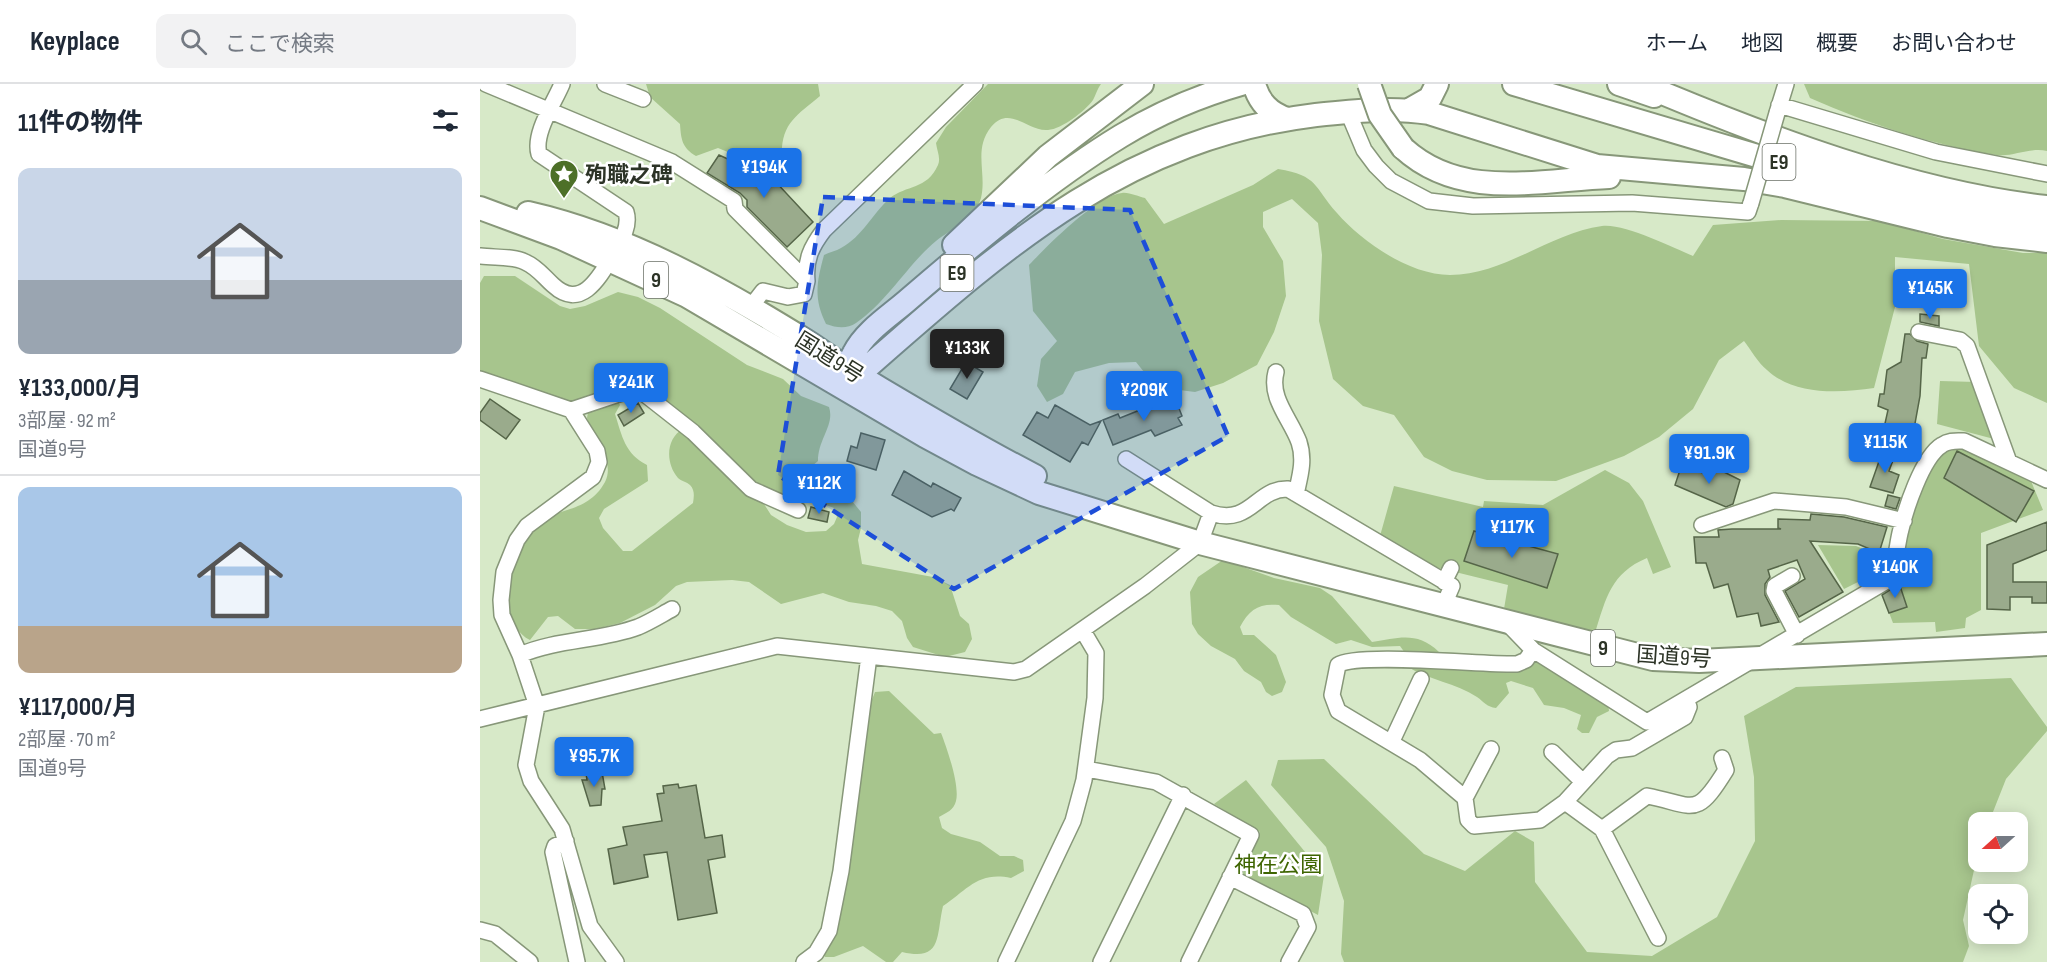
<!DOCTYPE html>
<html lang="ja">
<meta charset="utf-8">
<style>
:root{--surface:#fff;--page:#f2f2f3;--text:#1f2937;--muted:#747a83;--line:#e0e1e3;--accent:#1a73e8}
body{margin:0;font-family:"Sofia Sans Condensed","Noto Sans JP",sans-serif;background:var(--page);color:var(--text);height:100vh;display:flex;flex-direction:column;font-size:22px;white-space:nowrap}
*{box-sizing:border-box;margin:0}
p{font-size:20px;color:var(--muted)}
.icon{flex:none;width:33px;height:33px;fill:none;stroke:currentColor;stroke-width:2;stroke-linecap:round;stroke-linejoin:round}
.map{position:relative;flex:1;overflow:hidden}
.drawer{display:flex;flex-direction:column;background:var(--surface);width:480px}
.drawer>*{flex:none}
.needle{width:39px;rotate:249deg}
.buttons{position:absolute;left:1488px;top:728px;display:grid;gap:12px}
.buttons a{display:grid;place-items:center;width:60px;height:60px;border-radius:12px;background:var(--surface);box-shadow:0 3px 15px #0003;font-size:30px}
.price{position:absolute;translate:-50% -51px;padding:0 14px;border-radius:6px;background:var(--accent);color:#fff;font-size:20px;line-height:39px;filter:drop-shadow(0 2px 3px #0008)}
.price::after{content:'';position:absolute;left:50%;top:36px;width:18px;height:14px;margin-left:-9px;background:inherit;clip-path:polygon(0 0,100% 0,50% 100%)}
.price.selected{background:#222;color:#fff}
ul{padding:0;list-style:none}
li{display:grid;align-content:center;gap:12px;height:318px;padding:0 18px}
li+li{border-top:2px solid var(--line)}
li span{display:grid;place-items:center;height:186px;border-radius:12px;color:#555}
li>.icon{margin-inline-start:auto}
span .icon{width:108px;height:108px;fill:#fffc;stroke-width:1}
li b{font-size:26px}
h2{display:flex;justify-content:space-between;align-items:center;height:72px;padding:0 18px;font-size:26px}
header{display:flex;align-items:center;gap:36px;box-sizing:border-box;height:84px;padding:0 30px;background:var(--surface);border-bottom:2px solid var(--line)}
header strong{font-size:28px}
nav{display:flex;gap:33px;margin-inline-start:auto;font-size:21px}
.search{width:420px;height:54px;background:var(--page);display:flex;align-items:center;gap:15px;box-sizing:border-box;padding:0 21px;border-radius:12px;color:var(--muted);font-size:22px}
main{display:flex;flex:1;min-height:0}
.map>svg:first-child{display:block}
</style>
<header>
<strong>Keyplace</strong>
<div class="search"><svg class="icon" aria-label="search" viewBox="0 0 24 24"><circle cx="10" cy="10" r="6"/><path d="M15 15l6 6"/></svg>ここで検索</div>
<nav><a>ホーム</a><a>地図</a><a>概要</a><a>お問い合わせ</a></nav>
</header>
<main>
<section class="drawer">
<h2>11件の物件<svg class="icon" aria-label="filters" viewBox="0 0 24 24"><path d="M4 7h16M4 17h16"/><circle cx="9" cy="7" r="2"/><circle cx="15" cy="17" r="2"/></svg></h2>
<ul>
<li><span style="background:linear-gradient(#c9d6e8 60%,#9aa5b1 0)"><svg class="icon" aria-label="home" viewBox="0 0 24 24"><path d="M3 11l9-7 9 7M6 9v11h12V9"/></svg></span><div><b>¥133,000/月</b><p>3部屋 · 92 m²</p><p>国道9号</p></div></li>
<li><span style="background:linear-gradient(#a9c7e8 75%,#b9a48a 0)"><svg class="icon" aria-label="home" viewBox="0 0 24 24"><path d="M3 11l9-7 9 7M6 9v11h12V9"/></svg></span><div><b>¥117,000/月</b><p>2部屋 · 70 m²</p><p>国道9号</p></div></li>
</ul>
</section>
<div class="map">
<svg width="1567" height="878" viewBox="0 0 1567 878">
<rect width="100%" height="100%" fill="#d7e9c8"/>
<path fill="#a7c58d" d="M166 0H338L340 12C316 32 300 40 302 75L291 86 238 64 216 72C202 64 201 55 200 40L170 13Z
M508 0H621C617 5 616 11 613 16 605 27 582 45 568 46 547 48 530 20 511 43 493 66 507 89 501 114 495 135 471 145 456 157 428 180 408 217 376 239 367 245 357 244 346 240 333 214 337 197 344 171 350 168 356 167 361 164 382 153 393 129 410 114 426 101 447 106 458 81 461 74 457 67 456 59L466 43Z
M1324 0H1567V67C1550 63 1533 73 1517 71 1452 61 1389 40 1330 14Z
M798 85C839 92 833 102 857 129 882 158 930 191 970 191 1024 191 1070 149 1122 142 1143 139 1192 163 1213 172L1233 141 1301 136 1400 137 1463 155 1543 169H1567V319L1534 304 1499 262 1489 180 1415 173V223L1394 304C1360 309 1315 312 1287 286 1278 279 1271 266 1264 257L1239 276 1213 325 1179 353 1144 372 1076 397 1007 396 972 387 944 373 914 331 883 322 853 295 839 237 842 171 838 139 812 115 783 128V143L803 177 806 212 794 248 777 281 743 299 715 308 676 303 656 278 629 279 595 288 583 310 567 318 557 302 561 275 577 257 553 227 549 181C566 163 617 111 642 109 649 108 659 113 665 114L684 140 773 101Z
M4 192H35L80 222 90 225 105 222 138 208 158 213 180 224 267 281 303 295 321 312 349 323C355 341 338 355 338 377L325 388 328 399 356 408 372 417 381 428V444L378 456 382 480 453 493 470 501 480 532 489 540 492 555 485 568 465 573 433 563 427 554 422 537 412 527 396 522 369 518 343 509 301 520 269 498 252 496 207 498 196 502 175 521 140 539 115 545H95L78 532 68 533 50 556C31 547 23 516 28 496 30 486 36 476 40 467 43 460 45 451 50 446 68 422 106 433 125 398 136 376 112 355 107 334L108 328 137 316 140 321 135 330C142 352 145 370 167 381L168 397 124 425 119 434 123 444 143 467H152L213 419C214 413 215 406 210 401 207 398 201 397 198 394 185 379 186 354 203 345L267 410 284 420 291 431 307 441 326 448 346 447 354 440 357 433 354 424C326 412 299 414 273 399L161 300 102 318 73 315 0 289V199Z
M1460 297 1496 298 1514 355 1457 340Z
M1481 357 1554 393 1551 397 1563 426 1501 449V526L1486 534 1485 544 1456 548 1455 538 1413 539 1399 502 1448 376Z
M1125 386 1149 399 1163 417 1191 483 1173 490 1167 474C1131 489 1126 514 1115 549L1024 525 1028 501 955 483 900 452 914 402 1003 423 1004 417 1063 421Z
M1338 461 1376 462 1401 472 1388 493 1364 505Z
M743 476 794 494 840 504 852 512 892 558C919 554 937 547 959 568L1038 573 1054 571 1128 619 1129 627 1117 633 1109 649H1102L1097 645 1101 631 1084 624 1064 621 1053 604 1031 597 1026 599 1029 609 1016 624C1007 623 1004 618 997 613 976 599 949 596 928 583L925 569 920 562 892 563 871 556 856 560 811 533 799 521C780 519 769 525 760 543L763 551H774L796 571 806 598 802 608 792 612 786 608 781 598 764 587 755 575 731 562 718 550 712 540 710 508 718 493Z
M1531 594 1567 643V647L1526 695 1509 738H1498V768L1483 836 1489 862 1483 878H864L861 870 864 817 846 763 791 701 798 676 844 675 944 770 985 787 1035 747 1054 758 1055 798 1107 868 1172 872 1237 833 1275 757 1274 693 1264 632 1316 603Z
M409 607 454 650 461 649C467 664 480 702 476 717 474 726 466 729 459 733L462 744 471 750 500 758 520 772H534L543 776 544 787 531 794C498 787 487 806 463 822 456 851 463 878 422 868L413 878H406L383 862 354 873H345L343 869 389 623 395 608Z
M766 696 844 791 838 831 762 791 780 748 734 720Z"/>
<path fill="#9aab8c" stroke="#556548" stroke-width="1.5" d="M239 71 294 96 333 138 307 163 267 123V116L260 109 227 89Z
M1440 230 1459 232V242L1440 238Z
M1425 250H1430L1437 257 1448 260 1446 274H1442L1440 312 1434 345 1424 342 1412 367 1400 362 1408 326 1398 322 1400 310H1404L1407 286 1421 278Z
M486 278 503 288 487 315 470 305Z
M690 314 692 319 696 317 702 332 698 334 702 341 675 352 671 346 633 361 623 336 638 330 640 334Z
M10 315 40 336 26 355 0 336V329Z
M158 319 164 329 144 342 138 331Z
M575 321 610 341 621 337 608 361 602 358 590 378 543 351 557 328 568 334Z
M381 349 405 356 396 386 367 377 371 362 377 364Z
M1403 366 1415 371 1409 387 1419 391 1413 409 1390 403Z
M1477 367 1554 407 1536 438 1464 394Z
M1202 380 1230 392 1236 384 1260 396 1253 420 1246 423 1195 401Z
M424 387 451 403 453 399 481 414 474 427 471 425 452 433 412 411Z
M1408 411 1420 414 1416 425 1405 422Z
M331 423 349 428 347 438 328 434Z
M1331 430 1364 433 1407 443 1399 469 1378 460 1330 457 1363 508 1319 533 1305 507 1325 495 1317 476 1288 486 1290 493 1285 500V511L1299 538 1281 542 1278 529 1257 533 1248 500 1234 504 1226 479H1216L1214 453H1239L1238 446 1252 445H1301L1298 444V435L1330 436Z
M1567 438V466L1533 480V498H1567V519H1552V513H1530V526L1507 525V461Z
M994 447 1078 470 1067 504 984 477Z
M1418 496 1427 523 1409 529 1402 511 1413 504Z
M122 688 125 705H122L121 721 110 722 102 696H107L106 689Z
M198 700 199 704 216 701 225 754 242 751 245 773 228 776 237 829 198 836 187 768 164 771 168 793 134 800 128 765 147 761 143 743 182 737 177 710 184 709 183 702Z"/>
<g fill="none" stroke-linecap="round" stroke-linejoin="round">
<g stroke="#879779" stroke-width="18">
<path id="minor" d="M6 0 192 78 254 117 255 125 327 197 324 210 308 213 283 207 269 225
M125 0 163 15
M1299 21 1456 68 1567 90
M868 28 884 66 896 82 911 97 949 117 993 122 1152 119 1268 128 1271 119
M1297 29 1306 0
M0 172C14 174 33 172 45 178 57 183 64 193 73 201 100 226 118 196 131 174 139 160 151 144 146 128L59 70C53 50 74 19 82 0
M327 197C325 176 331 163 344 146L495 0
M1439 248 1480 256 1487 262 1529 378
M796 288C789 314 810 334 819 358 825 376 820 392 816 410
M0 295 91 326 117 367 119 378 113 393 47 442 37 456 24 488 21 516 22 531 40 571 57 622 46 681 51 697 82 745 110 842 136 878
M91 326 157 304 213 348 271 405 318 426
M646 375 731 429
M1222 441 1294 417 1366 423 1424 437
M1312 492 1295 502 1294 507 1317 551
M964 498 971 484
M1028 540 1053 566 1167 638 1405 498C1416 483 1416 467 1420 449 1425 427 1442 373 1462 361 1469 356 1476 357 1484 357L1567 396
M40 571C77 555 120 557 158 543 170 538 181 531 192 525
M0 635 297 562 534 588 546 585 665 502 720 459 731 429C771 442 776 404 808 405L972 502 963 523
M912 657 941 595
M1011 665 985 714 940 676 858 627 852 611 858 581C876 568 1006 581 1037 580L1046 576 1053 566
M1072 668 1103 698
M606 685 676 698 771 751 709 878
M985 714 988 736 994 742 1060 736 1085 718 1127 672 1136 666 1152 664 1205 633 1209 623 1207 617
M1085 718 1122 745 1178 854
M1122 745 1167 712C1215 721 1215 736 1246 686L1242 674
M86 757 75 762 73 768 97 878
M750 793 823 830 828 843 809 878
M0 846 15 850 50 878
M324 878 336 869 349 847 361 787 389 572
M526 878 593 737 604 696 615 614 616 569 603 547
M621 878 703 711"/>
</g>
<g stroke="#879779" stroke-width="26">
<path id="highway" d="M774 0C779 18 789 29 807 35
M1034 0 1395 107 1482 128 1567 140
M1139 0 1174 12
M1161 0C1284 52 1434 109 1567 123
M929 26 950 14 957 0
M923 64C981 117 1058 96 1129 93
M0 124 81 154 207 212 445 352 497 380 559 409 720 459 1173 575 1219 577 1567 560
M48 129C149 152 241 204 328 258 342 267 355 277 369 286 430 322 492 360 555 392
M474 161 568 72 662 0
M357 299 375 294C518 169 639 55 836 31 874 27 912 23 949 29L1117 82 1264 95 1305 102 1468 142 1515 151 1567 157
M374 299C369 289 368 279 374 269 385 247 411 231 429 215 493 160 569 96 641 52 679 29 719 12 761 0"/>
</g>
<use href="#minor" stroke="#fff" stroke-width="15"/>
<use href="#highway" stroke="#fff" stroke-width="22"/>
<g stroke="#879779" stroke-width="18" stroke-linecap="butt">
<path id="minor-bridge" d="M1271 119 1297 29"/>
</g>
<g stroke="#879779" stroke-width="26" stroke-linecap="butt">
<path id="highway-bridge" d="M889 0 900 31 923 64"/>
</g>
<use href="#minor-bridge" stroke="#fff" stroke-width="15"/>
<use href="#highway-bridge" stroke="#fff" stroke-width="22"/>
</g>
<path fill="#1d4ed8" fill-opacity="0.2" stroke="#1d4ed8" stroke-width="4.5" stroke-dasharray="12 8" stroke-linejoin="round" d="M343 113 650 126 748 352 474 505 298 391Z"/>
<defs>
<g id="sight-pin" transform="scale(1.5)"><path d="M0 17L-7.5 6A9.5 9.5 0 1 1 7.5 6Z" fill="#4d7028" stroke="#fff"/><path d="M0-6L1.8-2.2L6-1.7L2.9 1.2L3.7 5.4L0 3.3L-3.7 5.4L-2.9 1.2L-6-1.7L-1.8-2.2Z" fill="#fff"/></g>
</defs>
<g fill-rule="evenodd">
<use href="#sight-pin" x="84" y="90"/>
</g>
<g text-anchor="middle" stroke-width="5" stroke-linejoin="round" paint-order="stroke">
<g fill="#fff" stroke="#6b7067" stroke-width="1.5">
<rect x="1282.5" y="60" width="33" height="36" rx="4.5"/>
<rect x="460.5" y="171" width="33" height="36" rx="4.5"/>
<rect x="164" y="178" width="24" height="36" rx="4.5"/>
<rect x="1111" y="546" width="24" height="36" rx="4.5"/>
</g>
<g font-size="21" font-weight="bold" fill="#2c3326">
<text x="1299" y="85">E9</text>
<text x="477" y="196">E9</text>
<text x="176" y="203">9</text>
<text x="1123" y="571">9</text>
</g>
<g font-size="22" font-weight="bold" fill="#2c3326" stroke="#fff" text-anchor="start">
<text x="105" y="98">殉職之碑</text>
</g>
<g font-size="22" fill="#2c3326" stroke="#fff">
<text transform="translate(350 273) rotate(32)" y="8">国道9号</text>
<text transform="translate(1194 572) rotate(4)" y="8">国道9号</text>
</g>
<g font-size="22" fill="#3e6501" stroke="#fff">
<text x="798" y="788">神在公園</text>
</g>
</g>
</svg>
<div class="buttons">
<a><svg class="needle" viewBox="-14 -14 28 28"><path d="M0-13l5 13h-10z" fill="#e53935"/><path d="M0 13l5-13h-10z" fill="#747a83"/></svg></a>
<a><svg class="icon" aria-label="locate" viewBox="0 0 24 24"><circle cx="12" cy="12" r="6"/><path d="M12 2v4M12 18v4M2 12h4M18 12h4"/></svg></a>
</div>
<b class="price" style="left:284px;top:115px">¥194K</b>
<b class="price" style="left:1450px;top:236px">¥145K</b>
<b class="price selected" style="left:487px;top:296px">¥133K</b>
<b class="price" style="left:151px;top:330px">¥241K</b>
<b class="price" style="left:664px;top:338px">¥209K</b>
<b class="price" style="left:1405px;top:390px">¥115K</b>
<b class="price" style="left:1229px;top:401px">¥91.9K</b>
<b class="price" style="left:339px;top:431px">¥112K</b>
<b class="price" style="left:1032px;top:475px">¥117K</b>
<b class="price" style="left:1415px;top:515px">¥140K</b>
<b class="price" style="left:114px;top:704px">¥95.7K</b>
</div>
</main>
